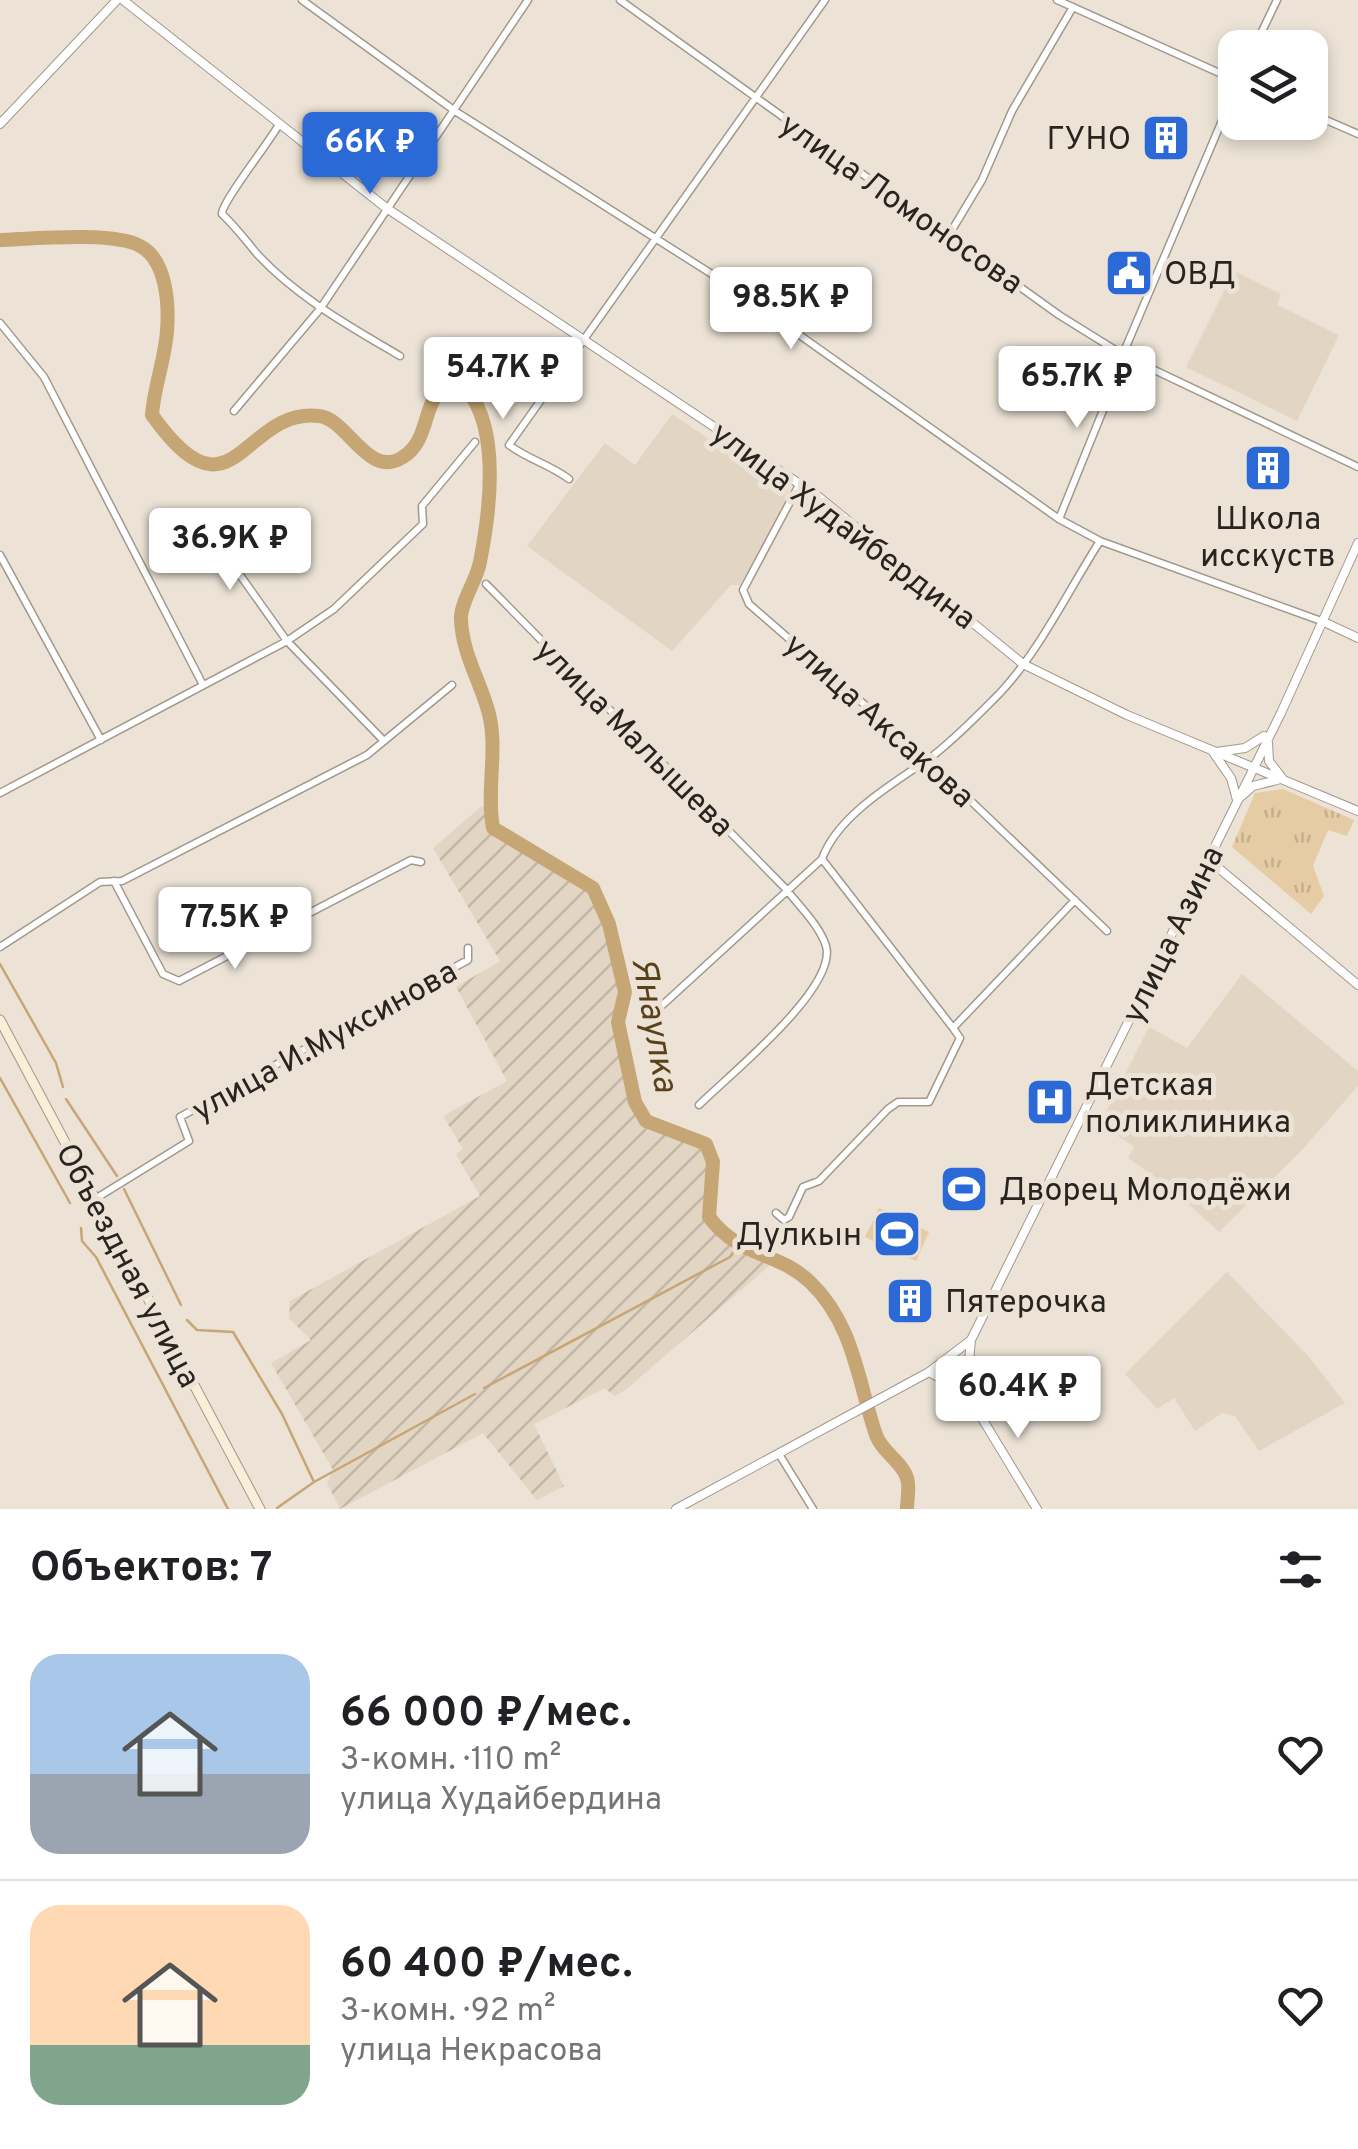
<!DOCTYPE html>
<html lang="ru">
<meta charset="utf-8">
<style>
:root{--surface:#fff;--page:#f6f6f6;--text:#202124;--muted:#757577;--line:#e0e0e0;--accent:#2a69d6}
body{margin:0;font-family:Overpass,sans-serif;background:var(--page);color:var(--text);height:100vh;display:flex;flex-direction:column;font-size:38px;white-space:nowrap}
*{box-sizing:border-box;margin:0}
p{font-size:32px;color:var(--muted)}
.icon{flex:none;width:55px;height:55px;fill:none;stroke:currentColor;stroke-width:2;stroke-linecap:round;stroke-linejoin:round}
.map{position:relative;height:1509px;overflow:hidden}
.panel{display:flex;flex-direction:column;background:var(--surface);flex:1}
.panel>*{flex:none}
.fabs{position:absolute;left:1218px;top:30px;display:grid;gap:20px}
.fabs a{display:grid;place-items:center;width:110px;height:110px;border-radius:20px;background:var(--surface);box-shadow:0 5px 15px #0003;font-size:50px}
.price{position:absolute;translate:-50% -85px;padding:0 22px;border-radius:10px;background:#fff;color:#222;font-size:32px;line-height:65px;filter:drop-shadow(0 2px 5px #0008)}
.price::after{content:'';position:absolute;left:50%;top:60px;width:30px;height:22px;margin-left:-15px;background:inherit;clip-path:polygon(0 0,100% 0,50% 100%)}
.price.selected{background:var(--accent);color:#fff}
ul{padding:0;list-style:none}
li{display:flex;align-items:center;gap:30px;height:250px;padding:0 30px}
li+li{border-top:2px solid var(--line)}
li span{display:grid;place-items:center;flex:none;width:280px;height:200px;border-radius:30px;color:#555}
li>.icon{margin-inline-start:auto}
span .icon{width:120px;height:120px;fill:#fffc;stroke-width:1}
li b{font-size:42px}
h2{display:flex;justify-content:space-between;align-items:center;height:120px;padding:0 30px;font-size:42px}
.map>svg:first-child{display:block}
</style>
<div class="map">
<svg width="1358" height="1509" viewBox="0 0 1358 1509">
<defs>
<pattern id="industrial-furrows" width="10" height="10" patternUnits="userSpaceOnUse" patternTransform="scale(2.5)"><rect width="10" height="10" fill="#e3d5c3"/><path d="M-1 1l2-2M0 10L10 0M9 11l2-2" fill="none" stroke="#c3b7a7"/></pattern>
<pattern id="grass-tufts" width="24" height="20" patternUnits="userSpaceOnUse" patternTransform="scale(2.5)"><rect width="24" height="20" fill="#e6cca4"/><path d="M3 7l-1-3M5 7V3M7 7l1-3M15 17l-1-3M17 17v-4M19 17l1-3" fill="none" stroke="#c5af8d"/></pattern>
</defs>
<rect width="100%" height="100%" fill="#ece3d6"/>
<path fill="#e3d5c3" d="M1234 271 1281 294 1277 305 1339 335 1297 421 1186 367Z
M672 414 795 497 740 585H731L672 651 527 546 605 443 635 465Z
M1242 974 1358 1071V1086L1302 1150 1219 1232 1172 1189 1128 1158 1134 1147 1100 1124 1149 1027 1187 1048Z
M1227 1272 1309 1357 1345 1403 1259 1451 1235 1416 1222 1413 1195 1431 1174 1398 1157 1409 1125 1374Z"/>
<path fill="url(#industrial-furrows)" d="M482 806 490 812 493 828 506 838 554 861 593 888 609 924 625 992 618 1022 635 1102 647 1121 706 1144 713 1162 709 1218 737 1247 777 1259 623 1392 614 1396 605 1388 534 1424 564 1486 537 1500 483 1433 340 1509 327 1483 333 1470 271 1363 311 1340 289 1318 290 1301 480 1196 456 1154 463 1149 443 1116 507 1081 456 987 500 961 433 848Z"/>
<path fill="url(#grass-tufts)" d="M1283 789 1354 820 1347 836 1328 830 1313 866 1324 896 1311 914 1232 847 1255 793Z"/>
<path fill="#e6cca4" d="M879 1208 929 1232 916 1261 865 1237Z"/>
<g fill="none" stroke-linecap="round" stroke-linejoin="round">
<path stroke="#c7a675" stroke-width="2.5" d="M0 964 56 1063 63 1087
M0 1078 70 1203
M66 1099 117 1176
M124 1189 181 1305
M81 1228 82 1241 96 1257 228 1509
M187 1320 197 1330 233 1332 282 1414 313 1480
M484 1388 730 1257 737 1247
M277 1508 314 1482 475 1394"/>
<path stroke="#c7a675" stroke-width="14" d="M0 240C32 239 113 231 140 246 167 260 169 305 167 331 165 359 154 387 152 415 234 530 242 407 319 416 348 419 368 480 403 457 435 437 418 390 458 381 503 417 490 511 480 562 477 580 460 603 461 619 462 654 481 682 489 714 498 750 486 791 493 828L593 888 609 924 625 992 618 1022 635 1102 646 1121 706 1144 713 1162 709 1217C741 1259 776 1250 810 1282 854 1324 858 1382 876 1435 882 1452 903 1463 907 1478 910 1487 907 1500 907 1509"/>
<g stroke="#a1988c" stroke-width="9">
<path id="minor" d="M302 0 455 111 729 285 1059 519 1100 541 1324 622
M620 0 1059 315 1125 356 1358 467
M1057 0 1235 80
M1254 48 1277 0
M1310 113 1358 134
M278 126C268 144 221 203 222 214 236 227 246 241 258 255 298 298 351 327 400 356
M949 235 982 180 1012 111 1073 7
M0 323 44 377 202 683
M1123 354 1235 90
M234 411 320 309 528 0
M569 479C549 464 529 460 509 445L825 0
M799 485 743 590 749 604 928 760 1107 931
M1059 519 1125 356
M203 523 287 641 384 741
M0 555 101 740
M486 584 786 889C799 906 820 926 826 946 838 988 728 1076 699 1105
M0 793 287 641 334 609 423 524 422 506 475 442
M822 859 953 1028
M114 881 163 974 179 981 411 860 421 862
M0 947 100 882 122 881 367 755 452 685
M642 1011 657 1010 822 859C837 817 890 785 926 761 951 743 977 716 999 694 1039 652 1068 591 1100 541
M95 1199 189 1141 180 1117 468 960V948
M776 1213 784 1220 789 1217 803 1187 819 1181 888 1109 898 1102H929L960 1038 953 1028 1075 900
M779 1454 813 1509"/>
</g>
<g stroke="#a1988c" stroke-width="10">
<path id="tertiary" d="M123 0 385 207 819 497 1023 664 1127 715 1358 811
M0 124 117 0
M1324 622 1358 638
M1268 743 1269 761 1282 778
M1213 752 1231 778 1237 800 1253 786 1277 780
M1217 752 1245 748 1264 736
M1209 860 1358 985
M971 1340 966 1392 1037 1509
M929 1372 966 1392
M676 1509 929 1372 971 1340 1281 713 1358 543"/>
</g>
<g stroke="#a1988c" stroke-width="11">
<path id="secondary" d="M0 1020 260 1509"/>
</g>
<use href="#minor" stroke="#fff" stroke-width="6"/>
<use href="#tertiary" stroke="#fff" stroke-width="8"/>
<use href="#secondary" stroke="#fbeed9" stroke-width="9"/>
</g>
<defs>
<g id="building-square" transform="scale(2.5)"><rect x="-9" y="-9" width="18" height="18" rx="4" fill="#2a69d6" stroke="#ece3d6"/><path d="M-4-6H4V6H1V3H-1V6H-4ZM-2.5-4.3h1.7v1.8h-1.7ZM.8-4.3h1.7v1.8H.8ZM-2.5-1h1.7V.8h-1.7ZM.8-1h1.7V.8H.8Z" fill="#fff"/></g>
<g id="civic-square" transform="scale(2.5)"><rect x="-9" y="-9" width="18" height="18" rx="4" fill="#2a69d6" stroke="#ece3d6"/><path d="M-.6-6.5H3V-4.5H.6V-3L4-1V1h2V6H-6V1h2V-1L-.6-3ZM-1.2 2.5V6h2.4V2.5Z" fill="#fff"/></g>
<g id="hospital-square" transform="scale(2.5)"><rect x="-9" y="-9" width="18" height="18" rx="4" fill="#2a69d6" stroke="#ece3d6"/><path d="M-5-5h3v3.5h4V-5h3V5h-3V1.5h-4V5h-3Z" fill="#fff"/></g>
<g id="stadium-square" transform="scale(2.5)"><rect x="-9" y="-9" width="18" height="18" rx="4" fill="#2a69d6" stroke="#ece3d6"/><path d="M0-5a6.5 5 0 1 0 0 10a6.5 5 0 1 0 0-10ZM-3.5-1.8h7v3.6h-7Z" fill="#fff"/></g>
</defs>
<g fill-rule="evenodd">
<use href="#building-square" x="1166" y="138"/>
<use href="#civic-square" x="1129" y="273"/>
<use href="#building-square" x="1268" y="468"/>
<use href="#hospital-square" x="1050" y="1102"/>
<use href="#stadium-square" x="964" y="1189"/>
<use href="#stadium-square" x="897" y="1234"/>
<use href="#building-square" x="910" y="1301"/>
</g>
<g text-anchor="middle" stroke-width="10" stroke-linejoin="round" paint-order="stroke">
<g font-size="32" fill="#282420" stroke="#ece3d6" text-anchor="start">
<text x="1131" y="149" text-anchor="end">ГУНО</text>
<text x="1164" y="284">ОВД</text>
<text x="1268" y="529" text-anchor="middle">Школа<tspan x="1268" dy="37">исскуств</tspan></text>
<text x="1085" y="1095">Детская<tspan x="1085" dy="37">поликлиника</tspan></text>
<text x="999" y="1200">Дворец Молодёжи</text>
<text x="862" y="1245" text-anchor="end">Дулкын</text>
<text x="945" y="1312">Пятерочка</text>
</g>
<g font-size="32" fill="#282420" stroke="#ece3d6">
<text transform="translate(902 203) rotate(35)" y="11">улица Ломоносова</text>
<text transform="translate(844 525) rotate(37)" y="11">улица Худайбердина</text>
<text transform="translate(880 720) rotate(42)" y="11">улица Аксакова</text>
<text transform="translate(635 737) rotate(45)" y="11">улица Малышева</text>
<text transform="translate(1172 934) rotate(-64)" y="11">улица Азина</text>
<text transform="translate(324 1040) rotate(-29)" y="11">улица И.Муксинова</text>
<text transform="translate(129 1265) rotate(62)" y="11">Объездная улица</text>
</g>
<g font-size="35" font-style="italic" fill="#59411a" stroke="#ece3d6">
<text transform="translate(656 1025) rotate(80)" y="12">Янаулка</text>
</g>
</g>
</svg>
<div class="fabs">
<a><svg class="icon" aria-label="layers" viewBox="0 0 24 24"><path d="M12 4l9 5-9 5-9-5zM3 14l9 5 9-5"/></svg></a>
</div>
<b class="price selected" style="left:370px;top:197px">66K ₽</b>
<b class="price" style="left:791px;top:352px">98.5K ₽</b>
<b class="price" style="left:503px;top:422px">54.7K ₽</b>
<b class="price" style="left:1077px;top:431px">65.7K ₽</b>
<b class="price" style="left:230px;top:593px">36.9K ₽</b>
<b class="price" style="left:235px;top:972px">77.5K ₽</b>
<b class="price" style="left:1018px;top:1441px">60.4K ₽</b>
</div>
<section class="panel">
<h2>Объектов: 7<svg class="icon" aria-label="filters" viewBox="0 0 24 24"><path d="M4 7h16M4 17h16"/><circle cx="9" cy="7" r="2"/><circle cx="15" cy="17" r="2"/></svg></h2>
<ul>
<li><span style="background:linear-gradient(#a9c7e8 60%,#9aa5b1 0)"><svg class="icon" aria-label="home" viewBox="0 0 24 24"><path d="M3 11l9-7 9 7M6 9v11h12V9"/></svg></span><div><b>66 000 ₽/мес.</b><p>3-комн. · 110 m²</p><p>улица Худайбердина</p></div><svg class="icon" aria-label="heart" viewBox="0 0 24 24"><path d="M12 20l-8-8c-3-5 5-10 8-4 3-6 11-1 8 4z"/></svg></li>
<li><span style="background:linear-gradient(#ffd9b3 70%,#7fa58c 0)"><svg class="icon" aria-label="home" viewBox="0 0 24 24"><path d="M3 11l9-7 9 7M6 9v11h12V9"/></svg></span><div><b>60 400 ₽/мес.</b><p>3-комн. · 92 m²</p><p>улица Некрасова</p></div><svg class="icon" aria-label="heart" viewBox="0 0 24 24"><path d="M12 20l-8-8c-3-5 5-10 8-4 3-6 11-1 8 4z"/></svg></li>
</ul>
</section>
